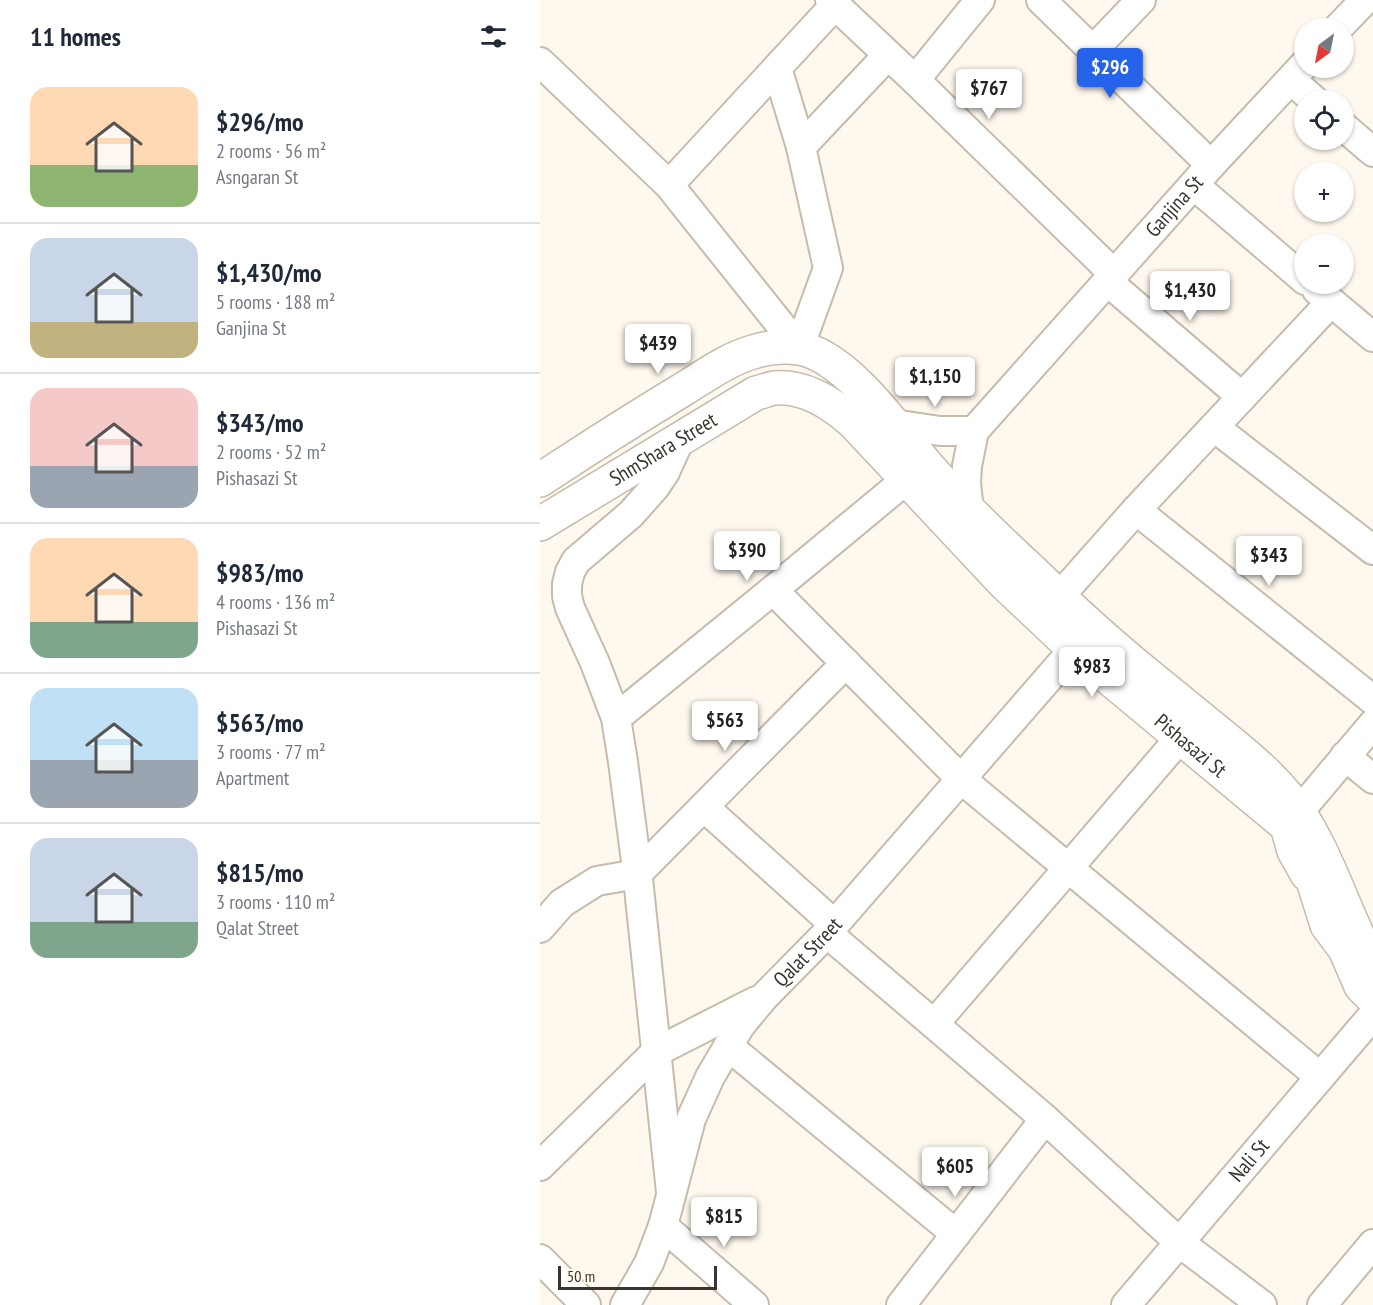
<!DOCTYPE html>
<meta charset="utf-8">
<style>
:root{--surface:#fff;--page:#f2f2f3;--text:#1f2937;--muted:#747a83;--line:#e0e1e3;--accent:#2563eb}
body{margin:0;font-family:"PT Sans Narrow",sans-serif;background:var(--page);color:var(--text);height:100vh;display:flex;flex-direction:column;font-size:22px;white-space:nowrap}
*{box-sizing:border-box;margin:0}
p{font-size:20px;color:var(--muted)}
.icon{flex:none;width:33px;height:33px;fill:none;stroke:currentColor;stroke-width:2;stroke-linecap:round;stroke-linejoin:round}
.map{position:relative;flex:1;overflow:hidden}
.drawer{display:flex;flex-direction:column;background:var(--surface);width:540px}
.drawer>*{flex:none}
.needle{width:39px;rotate:212deg}
.tools{position:absolute;left:754px;top:18px;display:grid;gap:12px}
.tools a{display:grid;place-items:center;width:60px;height:60px;border-radius:50%;background:var(--surface);box-shadow:0 2px 4px #0004;font-size:30px}
.scale{position:absolute;left:18px;bottom:15px;width:159px;box-sizing:border-box;padding-left:6px;border:3px solid #39352e;border-top:0;font-size:16px;line-height:21px;white-space:nowrap;color:#39352e;-webkit-text-stroke:4px #fef8ee;paint-order:stroke}
.price{position:absolute;translate:-50% -51px;padding:0 14px;border-radius:6px;background:#fff;color:#222;font-size:20px;line-height:39px;filter:drop-shadow(0 2px 3px #0008)}
.price::after{content:'';position:absolute;left:50%;top:36px;width:18px;height:14px;margin-left:-9px;background:inherit;clip-path:polygon(0 0,100% 0,50% 100%)}
.price.on{background:var(--accent);color:#fff}
ul{padding:0;list-style:none}
li{display:flex;align-items:center;gap:18px;height:150px;padding:0 30px}
li+li{border-top:2px solid var(--line)}
li span{display:grid;place-items:center;flex:none;width:168px;height:120px;border-radius:18px;color:#555}
li>.icon{margin-inline-start:auto}
span .icon{width:72px;height:72px;fill:#fffc;stroke-width:1}
li b{font-size:26px}
h2{display:flex;justify-content:space-between;align-items:center;height:72px;padding:0 30px;font-size:26px}
main{display:flex;flex:1;min-height:0}
.map>svg:first-child{display:block}
</style>
<main>
<section class="drawer">
<h2>11 homes<svg class="icon" aria-label="filters" viewBox="0 0 24 24"><path d="M4 7h16M4 17h16"/><circle cx="9" cy="7" r="2"/><circle cx="15" cy="17" r="2"/></svg></h2>
<ul>
<li><span style="background:linear-gradient(#ffd9b3 65%,#8fb573 0)"><svg class="icon" aria-label="home" viewBox="0 0 24 24"><path d="M3 11l9-7 9 7M6 9v11h12V9"/></svg></span><div><b>$296/mo</b><p>2 rooms · 56 m²</p><p>Asngaran St</p></div></li>
<li><span style="background:linear-gradient(#c9d6e8 70%,#c2b280 0)"><svg class="icon" aria-label="home" viewBox="0 0 24 24"><path d="M3 11l9-7 9 7M6 9v11h12V9"/></svg></span><div><b>$1,430/mo</b><p>5 rooms · 188 m²</p><p>Ganjina St</p></div></li>
<li><span style="background:linear-gradient(#f6c9c9 65%,#9aa5b1 0)"><svg class="icon" aria-label="home" viewBox="0 0 24 24"><path d="M3 11l9-7 9 7M6 9v11h12V9"/></svg></span><div><b>$343/mo</b><p>2 rooms · 52 m²</p><p>Pishasazi St</p></div></li>
<li><span style="background:linear-gradient(#ffd9b3 70%,#7fa58c 0)"><svg class="icon" aria-label="home" viewBox="0 0 24 24"><path d="M3 11l9-7 9 7M6 9v11h12V9"/></svg></span><div><b>$983/mo</b><p>4 rooms · 136 m²</p><p>Pishasazi St</p></div></li>
<li><span style="background:linear-gradient(#bfe0f5 60%,#9aa5b1 0)"><svg class="icon" aria-label="home" viewBox="0 0 24 24"><path d="M3 11l9-7 9 7M6 9v11h12V9"/></svg></span><div><b>$563/mo</b><p>3 rooms · 77 m²</p><p>Apartment</p></div></li>
<li><span style="background:linear-gradient(#c9d6e8 70%,#7fa58c 0)"><svg class="icon" aria-label="home" viewBox="0 0 24 24"><path d="M3 11l9-7 9 7M6 9v11h12V9"/></svg></span><div><b>$815/mo</b><p>3 rooms · 110 m²</p><p>Qalat Street</p></div></li>
</ul>
</section>
<div class="map">
<svg width="833" height="1305" viewBox="0 0 833 1305">
<rect width="100%" height="100%" fill="#fef8ee"/>
<g fill="none" stroke-linecap="round" stroke-linejoin="round">
<g stroke="#c6bcac" stroke-width="32">
<g id="minor">
<path d="M290 0 375 80 574 274"/>
<path d="M501 0 671 165"/>
<path d="M798 28 825 0"/>
<path d="M553 50 601 0"/>
<path d="M0 62 129 185 259 348"/>
<path d="M237 68 261 147 288 268 259 348"/>
<path d="M375 80 440 0"/>
<path d="M751 80 774 100"/>
<path d="M804 127 833 152"/>
<path d="M261 147 348 55"/>
<path d="M129 185 295 5"/>
<path d="M654 185 765 280"/>
<path d="M567 281 702 397"/>
<path d="M777 290 833 337"/>
<path d="M353 424 400 431H434"/>
<path d="M674 427 833 550"/>
<path d="M596 510 833 700"/>
<path id="s1" d="M429 511 426 483 427 466 434 431 671 165 765 64"/>
<path d="M233 590 421 779 780 1077"/>
<path d="M519 597 596 510 791 302"/>
<path d="M76 718 233 590 367 479"/>
<path d="M805 756 833 779"/>
<path d="M164 807 294 924"/>
<path d="M747 826 833 724"/>
<path d="M0 928 22 903 57 881 97 874 306 663"/>
<path d="M287 933 505 1119 640 1243 722 1305"/>
<path d="M394 1024 640 738"/>
<path d="M188 1046 416 1234"/>
<path d="M0 1166 116 1052 216 1001"/>
<path d="M131 1192 97 869 83 762 76 718 55 663 30 608 27 596V584L30 572 36 561 91 514 115 487 125 472 140 439"/>
<path d="M123 1226 214 1305"/>
<path d="M0 1259 46 1305"/>
<path id="s2" d="M85 1305 109 1263 123 1226 151 1119 170 1077 200 1026 223 998 287 933 534 649"/>
<path d="M361 1305 505 1119"/>
<path id="s3" d="M586 1305 833 1015"/>
<path d="M782 1305 833 1244"/>
</g>
</g>
<g stroke="#c6bcac" stroke-width="36">
<g id="major">
<path d="M0 480C47 449 94 419 142 390 165 376 188 359 213 352 228 347 244 346 259 348 306 356 356 428 385 463 418 501 454 536 491 570 527 605 564 639 603 671 630 693 657 715 684 737 706 755 728 773 747 796 787 846 802 911 833 966"/>
<path id="s4" d="M0 524 216 393C222 392 228 389 234 388 265 385 293 404 314 423L464 583 534 649 747 826 754 851 767 874H771L787 925 805 949 821 986 833 998"/>
</g>
</g>
<use href="#minor" stroke="#fff" stroke-width="28"/>
<use href="#major" stroke="#fff" stroke-width="33"/>
</g>
<g text-anchor="middle" stroke-width="4.5" stroke-linejoin="round" paint-order="stroke">
<g font-size="21" fill="#39352e" stroke="#fef8ee">
<text dy="7" stroke="none"><textPath href="#s1" startOffset="382">Ganjina St</textPath></text>
<text dy="7" stroke="none"><textPath href="#s4" startOffset="144">ShmShara Street</textPath></text>
<text dy="7" stroke="none"><textPath href="#s4" startOffset="828">Pishasazi St</textPath></text>
<text dy="7" stroke="none"><textPath href="#s2" startOffset="404">Qalat Street</textPath></text>
<text dy="7" stroke="none"><textPath href="#s3" startOffset="190">Nali St</textPath></text>
</g>
</g>
</svg>
<div class="tools">
<a><svg class="needle" viewBox="-14 -14 28 28"><path d="M0-13l5 13h-10z" fill="#e53935"/><path d="M0 13l5-13h-10z" fill="#747a83"/></svg></a>
<a><svg class="icon" aria-label="locate" viewBox="0 0 24 24"><circle cx="12" cy="12" r="6"/><path d="M12 2v4M12 18v4M2 12h4M18 12h4"/></svg></a>
<a>+</a>
<a>−</a>
</div>
<div class="scale">50 m</div>
<b class="price on" style="left:570px;top:99px">$296</b>
<b class="price" style="left:449px;top:120px">$767</b>
<b class="price" style="left:650px;top:322px">$1,430</b>
<b class="price" style="left:118px;top:375px">$439</b>
<b class="price" style="left:395px;top:408px">$1,150</b>
<b class="price" style="left:207px;top:582px">$390</b>
<b class="price" style="left:729px;top:587px">$343</b>
<b class="price" style="left:552px;top:698px">$983</b>
<b class="price" style="left:185px;top:752px">$563</b>
<b class="price" style="left:415px;top:1198px">$605</b>
<b class="price" style="left:184px;top:1248px">$815</b>
</div>
</main>
